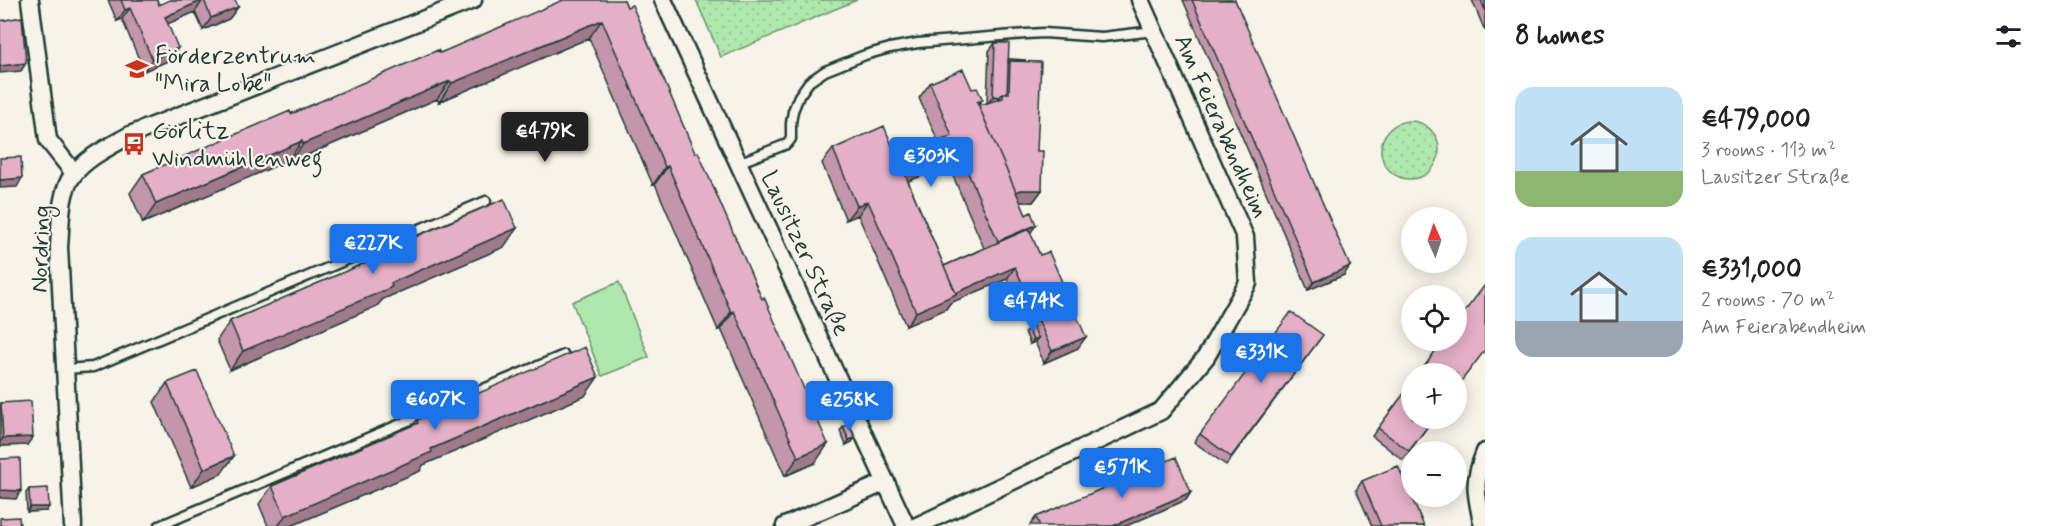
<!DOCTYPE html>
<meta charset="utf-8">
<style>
:root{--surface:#fff;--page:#f2f2f2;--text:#202124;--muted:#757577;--accent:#1a73e8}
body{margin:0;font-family:Mynerve,sans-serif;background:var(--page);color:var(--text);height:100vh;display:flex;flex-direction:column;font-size:22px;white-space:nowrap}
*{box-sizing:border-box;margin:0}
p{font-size:20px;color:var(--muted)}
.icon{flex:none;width:33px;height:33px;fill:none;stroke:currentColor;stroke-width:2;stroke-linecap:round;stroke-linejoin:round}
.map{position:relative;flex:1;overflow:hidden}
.side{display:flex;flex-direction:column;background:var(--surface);width:570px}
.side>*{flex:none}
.needle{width:39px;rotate:357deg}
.fabs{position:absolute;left:1401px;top:207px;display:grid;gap:12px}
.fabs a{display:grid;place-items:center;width:66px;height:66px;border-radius:50%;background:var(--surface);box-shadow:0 3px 15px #0003;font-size:30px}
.price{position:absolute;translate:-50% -51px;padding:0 14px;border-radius:6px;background:var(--accent);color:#fff;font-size:20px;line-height:39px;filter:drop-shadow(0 2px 3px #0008)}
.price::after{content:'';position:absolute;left:50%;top:36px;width:18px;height:14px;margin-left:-9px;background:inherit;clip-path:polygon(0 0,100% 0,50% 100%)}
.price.on{background:#222;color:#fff}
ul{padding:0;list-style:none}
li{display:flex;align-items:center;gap:18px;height:150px;padding:0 30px}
li span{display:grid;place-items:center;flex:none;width:168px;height:120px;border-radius:18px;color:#555}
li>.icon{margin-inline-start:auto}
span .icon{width:72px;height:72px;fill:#fffc;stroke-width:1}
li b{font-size:26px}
h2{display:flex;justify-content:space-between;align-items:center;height:72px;padding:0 30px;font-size:26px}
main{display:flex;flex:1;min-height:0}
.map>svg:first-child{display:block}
</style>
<main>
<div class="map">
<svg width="1485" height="526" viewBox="0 0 1485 526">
<defs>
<pattern id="grass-dots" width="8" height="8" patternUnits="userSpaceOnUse" patternTransform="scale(1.5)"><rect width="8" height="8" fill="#afe8ad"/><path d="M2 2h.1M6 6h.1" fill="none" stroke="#96c895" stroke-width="1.8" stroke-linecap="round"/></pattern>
</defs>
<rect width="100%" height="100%" fill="#f7f3e8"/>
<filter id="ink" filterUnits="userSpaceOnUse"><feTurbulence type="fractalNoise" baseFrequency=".0167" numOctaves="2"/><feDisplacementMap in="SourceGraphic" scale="12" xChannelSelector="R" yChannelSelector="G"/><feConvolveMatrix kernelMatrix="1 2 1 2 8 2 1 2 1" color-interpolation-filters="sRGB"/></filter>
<g filter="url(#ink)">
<path fill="url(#grass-dots)" stroke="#679270" stroke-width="1.5" d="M696 0H857L721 57Z
M1381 150a29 29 0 1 1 58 0a29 29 0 1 1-58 0Z"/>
<path fill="#afe8ad" stroke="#679270" stroke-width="1.5" d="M619 282 649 357 602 376 572 302Z"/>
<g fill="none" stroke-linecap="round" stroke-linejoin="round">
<g stroke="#1f3d34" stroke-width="13">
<path id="service" d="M738 163 787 144 791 139V123L793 111 799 96 809 82 825 71 865 55 890 48 918 43 1026 34 1044 33 1102 37 1154 31
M65 369 93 367 486 201
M159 526 564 355"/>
</g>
<g stroke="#1f3d34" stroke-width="21">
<path id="minor" d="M30 0 48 140 74 173
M663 0 906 526
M73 526 59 247C61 225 59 193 73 175 87 157 111 146 130 135L473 0
M785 526 886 482
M917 526 1161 411 1206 357 1248 283 1245 237 1140 0
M1483 526C1476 493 1472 484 1485 452"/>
</g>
<use href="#service" stroke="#f7f3e8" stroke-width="8"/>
<use href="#minor" stroke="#f7f3e8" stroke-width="16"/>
</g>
<path fill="#c496ab" stroke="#1f3d34" stroke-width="1.5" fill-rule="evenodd" d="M108 0H157L159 5 170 0H235L238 7 229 19 203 30 195 12 167 24 170 60 144 71 122 19 117 21Z
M624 0 815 463 785 476 721 329 718 330 655 184 653 185 589 38 439 102 437 99 291 162 289 160 143 223 130 193 143 174 440 53Z
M1183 0H1235L1344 275 1308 290Z
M1472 0H1485V31Z
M995 43 1008 59 1025 60 1042 190 1033 202H1020L1026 215 1036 225 1030 233 1078 348 1044 363 1035 342 1030 344 1025 332 1029 328 1007 279 950 303 946 309 906 326 858 215 846 220 822 163 833 149 898 160 903 159 906 154 938 141 919 98 930 83 972 89 981 105 987 103 989 51ZM947 162 984 248 944 266 908 181 940 169 943 163Z
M504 247 383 299 377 306 230 370 217 340 230 321 372 260 377 253Z
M1323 335 1226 465 1194 442 1200 434Z
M167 383 221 474 191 487 154 402Z
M1412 383 1434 418 1403 460 1372 436Z
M585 396 423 465 420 471 291 526H268L259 504 272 486 413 425 417 420Z
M1 403 27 445 0 446V404Z
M843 427 852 442 846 445 840 431Z
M1362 481 1424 526H1372L1356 490Z
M29 489 46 511 27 512 26 493Z
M1191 492 1186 500 1126 526 1030 525 1036 517Z"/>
<path fill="#a07a8b" stroke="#1f3d34" stroke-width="1.5" d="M203 0 195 12 156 29 165 17Z
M238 7 229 19 203 30 211 18Z
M130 8 122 19 117 21 125 10Z
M602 20 589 38 439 102 452 83Z
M178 48 170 60 144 71 152 59Z
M26 63 21 71 0 73V66Z
M450 81 437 99 291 162 303 144Z
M993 96 1000 97 995 105H987Z
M302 141 289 160 143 223 156 204Z
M957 148 947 162 943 163 940 169 893 187 904 172Z
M668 166 655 184 653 185 665 167Z
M22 178 17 187 0 188V180Z
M1021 190H1042L1033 202H1013L1014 193Z
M868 201 858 215 846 220 857 206Z
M1036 225 1026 239 987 255 998 241Z
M517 228 504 247 383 299 377 306 230 370 243 351 391 283Z
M1350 266 1344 275 1308 290 1314 282Z
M1015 267 1007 279 950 303 946 309 906 326 916 312 953 294Z
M734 311 721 329 718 330 731 312Z
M1086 337 1078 348 1044 363 1052 351Z
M1038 338 1035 342 1030 344 1033 340Z
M598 377 585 396 423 465 420 471 291 526H278L285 516 431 449Z
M33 437 27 445 0 446V442L3 438Z
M855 438 852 442 846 445 849 440Z
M828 444 815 463 785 476 798 457Z
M234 456 221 474 191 487 204 469Z
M0 490 21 491 16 499 0 498Z
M1191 492 1186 500 1126 526H1113Z
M30 507H49L46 511 27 512Z"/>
<path fill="#e4afc7" stroke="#1f3d34" stroke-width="1.5" d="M121 0H157L159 5 170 0H203L165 17 178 48 152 59 130 8 125 10Z
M204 0H235L238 7 211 18Z
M563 0H624L627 7 632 5 695 153 698 152 762 299 764 297 828 444 798 457 734 311 731 312 668 166 665 167 602 20 452 83 450 81 303 144 302 141 156 204 143 174 290 111 291 114 438 50 440 53Z
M1192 0H1235L1350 266 1314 282Z
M1481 0H1485V10Z
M22 17 26 63 0 66V21Z
M995 43H1009L1007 93H1003L1000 97 993 96Z
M1008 59 1025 60V61H1010L1008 64Z
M1010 61 1041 62 1037 151H1043L1042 190H1021L1016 192 978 104 981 102V105L1003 98V93H1009Z
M963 69 972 89 977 88 983 100 977 102 1026 215 1031 212 1036 225 998 241 957 148 949 151 950 154 904 172 956 294 916 312 868 201 857 206 833 149 884 126 898 160 907 157 906 154 952 136 930 83Z
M21 157 22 178 0 180V158Z
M504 199 517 228 391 283 392 286 390 288 243 351 230 321 377 258V253Z
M1029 229 1040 255 1049 252 1086 337 1052 351 1015 267 956 293 944 266Z
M1485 285V350L1456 388V374H1419L1443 340H1456V323Z
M1291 312 1323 335 1231 457 1200 434Z
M1033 326 1038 338 1033 340 1028 328Z
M585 347 598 377 431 449 432 452 285 516 272 486 418 423 417 420Z
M197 371 234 456 204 469 167 383Z
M1412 383V418H1434L1409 451 1378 428Z
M31 401 33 437 3 438 1 403Z
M849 424 855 438 849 440 843 427Z
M1176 457 1191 492 1113 526H1040L1036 517Z
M20 458 21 491 0 490V459Z
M1398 466 1424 526H1381L1362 481Z
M48 488 49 507H30L29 489Z
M19 517 20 526H0V518Z"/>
</g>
<defs>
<g id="school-bare" transform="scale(1.8)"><path d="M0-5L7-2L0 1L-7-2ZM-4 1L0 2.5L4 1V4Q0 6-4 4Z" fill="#c8321e" stroke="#f7f3e8" stroke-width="2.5" paint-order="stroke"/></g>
<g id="bus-bare" transform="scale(1.8)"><path d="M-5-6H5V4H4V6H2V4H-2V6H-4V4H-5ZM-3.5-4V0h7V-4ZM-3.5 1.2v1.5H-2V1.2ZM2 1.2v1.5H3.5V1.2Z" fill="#c8321e" stroke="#f7f3e8" stroke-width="2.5" paint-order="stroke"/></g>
</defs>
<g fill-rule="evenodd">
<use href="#school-bare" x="137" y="69"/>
<use href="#bus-bare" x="134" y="144"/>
</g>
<g text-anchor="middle" stroke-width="4.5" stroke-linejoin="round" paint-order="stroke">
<g font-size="24" fill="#1f3d34" stroke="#f7f3e8" text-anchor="start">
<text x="155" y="63">Förderzentrum<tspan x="155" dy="28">"Mira Lobe"</tspan></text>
<text x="152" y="138">Görlitz<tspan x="152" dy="28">Windmühlenweg</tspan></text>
</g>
<g font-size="24" fill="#1f3d34" stroke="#f7f3e8">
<text transform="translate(1222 126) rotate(66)" y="8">Am Feierabendheim</text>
<text transform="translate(40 249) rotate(-88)" y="8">Nordring</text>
<text transform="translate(806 253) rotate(65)" y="8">Lausitzer Straße</text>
</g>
</g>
</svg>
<div class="fabs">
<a><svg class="needle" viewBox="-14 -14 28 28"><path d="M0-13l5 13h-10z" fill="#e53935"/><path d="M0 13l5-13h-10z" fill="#757577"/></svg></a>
<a><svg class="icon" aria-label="locate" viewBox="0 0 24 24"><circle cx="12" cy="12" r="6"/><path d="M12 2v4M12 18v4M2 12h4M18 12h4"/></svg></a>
<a>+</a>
<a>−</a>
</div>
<b class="price on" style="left:545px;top:163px">€479K</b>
<b class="price" style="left:931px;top:188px">€303K</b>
<b class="price" style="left:373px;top:275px">€227K</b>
<b class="price" style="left:1033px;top:333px">€474K</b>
<b class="price" style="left:1261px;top:384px">€331K</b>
<b class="price" style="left:435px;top:431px">€607K</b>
<b class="price" style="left:849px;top:432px">€258K</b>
<b class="price" style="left:1122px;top:499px">€571K</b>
</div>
<section class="side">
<h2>8 homes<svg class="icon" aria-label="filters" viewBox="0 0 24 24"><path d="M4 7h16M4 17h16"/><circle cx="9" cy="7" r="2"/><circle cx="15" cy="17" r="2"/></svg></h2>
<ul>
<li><span style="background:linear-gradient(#bfe0f5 70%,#8fb573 0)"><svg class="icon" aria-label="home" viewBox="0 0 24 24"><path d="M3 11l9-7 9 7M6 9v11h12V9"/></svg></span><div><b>€479,000</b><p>3 rooms · 113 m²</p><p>Lausitzer Straße</p></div></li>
<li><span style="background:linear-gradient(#bfe0f5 70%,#9aa5b1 0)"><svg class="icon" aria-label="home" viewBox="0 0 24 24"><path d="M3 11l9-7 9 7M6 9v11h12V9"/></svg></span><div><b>€331,000</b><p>2 rooms · 70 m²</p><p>Am Feierabendheim</p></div></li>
</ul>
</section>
</main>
